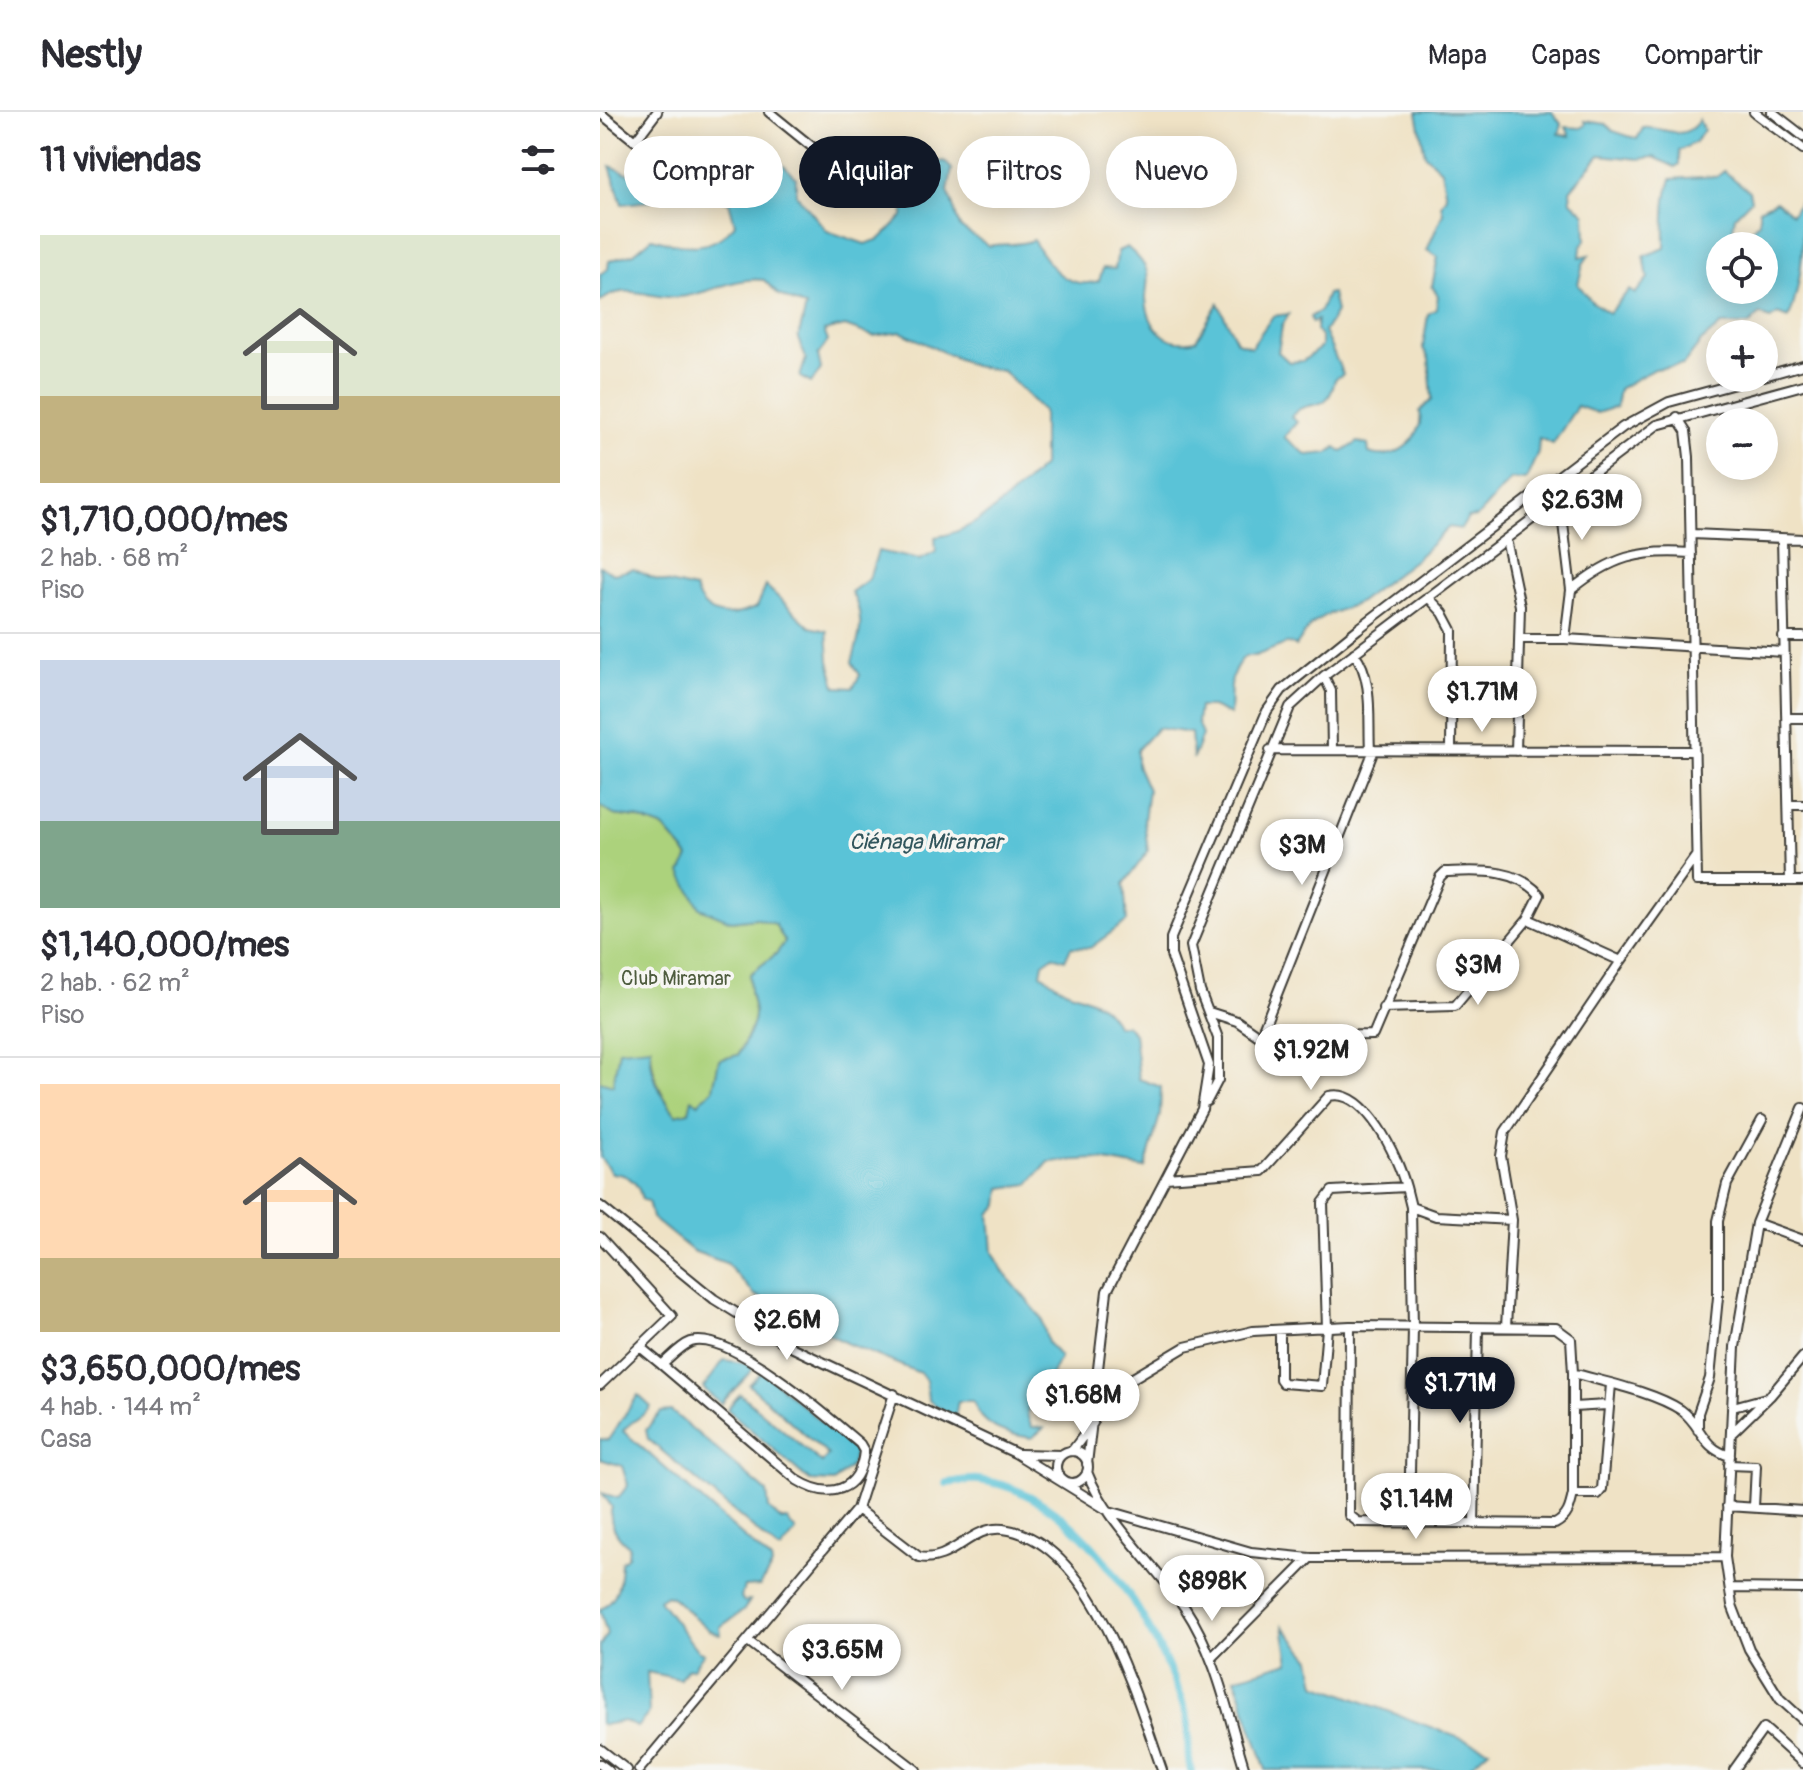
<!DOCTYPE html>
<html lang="es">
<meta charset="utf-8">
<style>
:root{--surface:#fff;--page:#f2f2f3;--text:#2b2b33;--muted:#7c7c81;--line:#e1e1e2;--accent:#111827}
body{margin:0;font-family:Pangolin,sans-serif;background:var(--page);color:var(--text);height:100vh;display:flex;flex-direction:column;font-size:30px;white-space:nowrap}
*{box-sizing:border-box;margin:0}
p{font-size:26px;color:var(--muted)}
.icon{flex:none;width:44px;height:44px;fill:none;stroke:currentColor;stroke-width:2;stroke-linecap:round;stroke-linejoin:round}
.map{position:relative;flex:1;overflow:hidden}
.drawer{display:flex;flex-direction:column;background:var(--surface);width:600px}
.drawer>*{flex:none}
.hud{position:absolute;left:24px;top:24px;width:760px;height:72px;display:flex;gap:16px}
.fabs{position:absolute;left:1106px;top:120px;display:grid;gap:16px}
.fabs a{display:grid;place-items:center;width:72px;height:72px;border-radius:50%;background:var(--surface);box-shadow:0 4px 20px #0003;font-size:40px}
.price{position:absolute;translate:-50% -68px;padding:0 18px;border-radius:28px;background:#fff;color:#222;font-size:26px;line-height:52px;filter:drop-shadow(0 2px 4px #0008)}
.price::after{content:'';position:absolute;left:50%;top:48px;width:24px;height:18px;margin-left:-12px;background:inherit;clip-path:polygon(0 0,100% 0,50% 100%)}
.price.active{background:var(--accent);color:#fff}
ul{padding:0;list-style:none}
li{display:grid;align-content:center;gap:16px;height:424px;padding:0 40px}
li+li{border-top:2px solid var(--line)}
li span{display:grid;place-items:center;height:248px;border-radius:0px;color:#555}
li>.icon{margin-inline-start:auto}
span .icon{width:144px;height:144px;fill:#fffc;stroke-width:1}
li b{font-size:34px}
h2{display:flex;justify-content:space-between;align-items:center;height:96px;padding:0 40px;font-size:34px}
.chip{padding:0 28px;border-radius:36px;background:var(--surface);box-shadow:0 4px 20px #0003;font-size:28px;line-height:72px}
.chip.active{background:var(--accent);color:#fff}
header{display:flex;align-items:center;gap:48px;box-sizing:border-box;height:112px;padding:0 40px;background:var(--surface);border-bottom:2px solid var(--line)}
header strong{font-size:38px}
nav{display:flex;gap:44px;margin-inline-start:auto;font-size:28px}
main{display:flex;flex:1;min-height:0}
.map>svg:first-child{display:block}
</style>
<header>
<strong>Nestly</strong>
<nav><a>Mapa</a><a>Capas</a><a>Compartir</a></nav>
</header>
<main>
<section class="drawer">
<h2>11 viviendas<svg class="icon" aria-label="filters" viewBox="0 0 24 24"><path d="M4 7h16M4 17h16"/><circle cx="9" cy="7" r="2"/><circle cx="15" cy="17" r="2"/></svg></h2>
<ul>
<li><span style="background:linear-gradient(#dfe7d0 65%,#c2b280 0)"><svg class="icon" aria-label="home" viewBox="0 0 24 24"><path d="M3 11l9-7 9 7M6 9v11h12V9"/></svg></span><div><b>$1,710,000/mes</b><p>2 hab. · 68 m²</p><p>Piso</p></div></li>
<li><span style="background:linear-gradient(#c9d6e8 65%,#7fa58c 0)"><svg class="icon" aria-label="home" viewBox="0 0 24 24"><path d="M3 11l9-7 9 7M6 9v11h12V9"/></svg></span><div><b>$1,140,000/mes</b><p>2 hab. · 62 m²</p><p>Piso</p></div></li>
<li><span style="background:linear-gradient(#ffd9b3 70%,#c2b280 0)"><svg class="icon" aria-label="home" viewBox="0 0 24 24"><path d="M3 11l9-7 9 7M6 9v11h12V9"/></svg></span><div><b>$3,650,000/mes</b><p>4 hab. · 144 m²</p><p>Casa</p></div></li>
</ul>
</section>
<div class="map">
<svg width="1203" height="1658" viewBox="0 0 1203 1658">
<rect width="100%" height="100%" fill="#f6f6f2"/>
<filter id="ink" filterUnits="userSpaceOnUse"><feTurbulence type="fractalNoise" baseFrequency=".0125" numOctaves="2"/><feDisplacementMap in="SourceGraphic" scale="16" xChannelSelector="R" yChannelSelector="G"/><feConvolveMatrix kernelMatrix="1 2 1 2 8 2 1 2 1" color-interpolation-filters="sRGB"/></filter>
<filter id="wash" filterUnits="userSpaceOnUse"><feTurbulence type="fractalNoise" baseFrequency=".006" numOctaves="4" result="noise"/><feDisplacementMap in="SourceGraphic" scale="32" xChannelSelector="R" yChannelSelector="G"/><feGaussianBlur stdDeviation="1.8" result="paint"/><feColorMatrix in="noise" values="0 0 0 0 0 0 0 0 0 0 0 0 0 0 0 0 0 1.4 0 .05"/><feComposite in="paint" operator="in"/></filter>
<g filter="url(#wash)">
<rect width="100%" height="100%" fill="#efe2c5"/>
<path fill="#acd27c" stroke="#64774c" stroke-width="2" d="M0 694 14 703 37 706 64 716 89 745 131 809 155 806 175 812 185 830 176 842 150 862C148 881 152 884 154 900 155 914 144 931 138 943L119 948 113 977 98 993 92 988 89 1000 76 1003C60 981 51 962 51 935L13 974 0 969Z"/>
<path fill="#5ac3d7" stroke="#3b707a" stroke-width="2" fill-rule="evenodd" d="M817 0H952L962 13 959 22 970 24 966 15 981 16 986 13 985 9 1006 12 1013 19 1037 27 1043 16C1064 13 1083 33 1099 8L1104 18 1095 30 1079 39V52L1075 55 1054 45 1039 47 1000 43 970 78 971 89 985 102 986 128 981 135 980 145 989 143 983 152 978 172 991 189 1009 201 1029 178 1035 182 1048 166 1044 144 1065 136C1065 112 1063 89 1071 67L1118 64 1124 59 1149 79 1151 88 1135 104 1131 127 1136 132 1159 110V97L1176 89 1192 102 1200 89 1203 92C1203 132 1203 169 1189 206L1178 202 1170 207 1160 202 1149 213H1121L1101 230 1083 253 1054 257 1019 277 1016 295 997 301 977 294 953 332 939 326 938 340 926 368 911 367 877 405 868 406 861 417 849 415 816 447 758 491 724 504 710 514 696 534 688 531 655 544H645C626 563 632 579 630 603L612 595H599L597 610 602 623 593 647 591 621 557 616 537 638V653L548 678 544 708 548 739 524 772 527 809 490 836 471 835 465 848 453 844 443 851 441 862C449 867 459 876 468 879 492 888 504 890 517 914L526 913 534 921 539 967 561 975 560 1003 545 1056 494 1047 449 1050 429 1072 401 1076 399 1093 390 1102 393 1140 404 1161 441 1205 448 1231 460 1245 443 1282 434 1285C426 1295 426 1304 432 1315L444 1316 432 1326C405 1322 382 1316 373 1289H358L355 1306 328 1288 326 1269 320 1261 246 1231 155 1183 126 1151 93 1139 52 1106 48 1089 42 1088C39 1071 29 1062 12 1061L0 1045V969L13 973 19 938 51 935C49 962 60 982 76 1003L89 1000 92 987 98 992 113 977 119 948 138 943C144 931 155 914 154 900 152 884 148 881 150 862L176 842 185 830 175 812 155 806 131 809 100 796 81 761 89 745 64 716 37 706 14 703 0 694V454L14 462 33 457 57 468 95 477C105 508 131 507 157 495L166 474 210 515 227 519 229 549 236 575 253 576 260 563 252 550C260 524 266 504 251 480L269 467 278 439 320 448 336 440 335 425C377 420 412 382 443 354V299L403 259 373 254 301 220 273 224 245 214 224 219 228 229 218 243 221 257 211 271 200 265 206 246 198 227 206 195 179 183 164 168C134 164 108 183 78 185 49 188 25 168 0 190V162L8 157 9 149 34 141 52 126C85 135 111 142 135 112L129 90 106 80 97 69 63 76 50 89 22 92 10 54 35 64H55L71 61 89 48V37L95 33 101 39H124L138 49C161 32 180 48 196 66V82L227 119 265 132 280 127 303 104 305 89 321 71 311 60 317 54 344 49 352 57 348 79 360 115 389 134C405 130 417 135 433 128 449 154 466 179 499 169L503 156 515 157 518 139 527 135C535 142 544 150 547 160 549 169 546 177 546 186 548 216 566 235 596 228L618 191 637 230 651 235 673 204 689 202 682 214 678 240 689 250 703 249 721 235V224L716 218 717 208 712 211 710 205 720 199 727 182 732 181 736 200 724 220 743 262 735 267C728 306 707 283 691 305L697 310 684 325 707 343 728 341 736 335 742 340 758 330 768 333 769 341C794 351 825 327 820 299L832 287 829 247 823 236 828 202 836 197 838 184 832 174 838 145 827 138 843 101 841 92 846 84 841 58 825 43ZM1120 134H1164V178H1120Z
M124 1248 151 1252 152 1258 121 1292 103 1276Z
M162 1259 255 1339 251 1354 234 1370 210 1369 127 1297 140 1282 222 1351 228 1343 149 1273Z
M38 1283 51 1295C43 1306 31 1308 23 1319L171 1449 172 1454 160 1474 144 1475 141 1485 144 1490 150 1489 143 1499 120 1515 121 1523 109 1518 73 1486 67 1483 59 1488 97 1538 104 1541 93 1556 86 1557 80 1567 47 1560 49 1601 37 1615 24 1609 3 1613 0 1611V1534L7 1522 0 1498C19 1485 20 1472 21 1450L28 1444 29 1434C17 1425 7 1410 12 1395L2 1381 18 1386 28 1373 22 1354 0 1347V1327L8 1328Z
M71 1299 167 1380 169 1397 181 1408H187L196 1419 182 1437 179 1438 48 1327 46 1318 61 1300Z
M683 1514 711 1547 716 1572 889 1637 866 1658H666L635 1566 689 1550Z"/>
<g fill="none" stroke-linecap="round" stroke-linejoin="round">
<path stroke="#5ac3d7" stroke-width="8" d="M347 1371C357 1370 368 1367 378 1368 481 1380 554 1509 585 1598 592 1616 585 1639 591 1658"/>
</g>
</g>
<g filter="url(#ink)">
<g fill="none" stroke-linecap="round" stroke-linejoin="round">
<g stroke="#3c3a35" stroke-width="12">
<path id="minor" d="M169 0 253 68
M1154 0 1203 37
M1172 0 1203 24
M0 1 35 29 57 0
M1164 264 1203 253
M1077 305 1086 319 1089 345 1097 769H1203
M960 386 971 478
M1092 422 1203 427
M906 427 920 494 916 639
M1182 427 1190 769
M828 485 843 501 852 518 851 638
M1183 525H1203
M919 527H965L1184 540
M965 527 971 478C1011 445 1040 437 1091 441
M754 541C774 566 768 608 770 638
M724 564 731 579 732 638
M1188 606H1203
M670 638 1094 639
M1189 693H1203
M783 896 855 894 928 807
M609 900 637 909 660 925 773 923 840 765 845 760C878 759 916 755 940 783L928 807 1021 849 1096 744
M660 925 774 638
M607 989 618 968V926L600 879 591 834 690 595 724 564 1057 313 1203 273
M1203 996 1156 1111 1135 1235 1125 1445 1132 1493 1149 1537 1180 1587 1203 1608
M566 1066 662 1059 729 984C766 975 798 1046 806 1075
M0 1094 114 1187 193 1236 415 1341 509 1399 651 1440 710 1446 1125 1445
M811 1095 836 1104 912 1108 901 1044 905 1020 1021 849
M1156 1111 1203 1128
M0 1125 72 1204 0 1273
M750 1214 749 1403 758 1410 955 1412C968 1405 970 1396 973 1382V1261
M906 1215 912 1108
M680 1219V1267L683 1271 722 1274 727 1216 723 1091 732 1079 806 1075 811 1095 813 1216 809 1409
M40 1235 62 1253 197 1368C229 1388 260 1380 264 1339L260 1332C230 1306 130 1218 91 1230 80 1234 70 1246 62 1253
M294 1282 257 1397 319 1445C351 1452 371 1413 403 1417 492 1428 537 1587 562 1658
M496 1288 585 1235 653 1219 750 1214 956 1216 971 1227 973 1261C1004 1270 1054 1280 1081 1298 1103 1314 1100 1335 1130 1344
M973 1295 1007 1293
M1133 1295 1166 1286
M1098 1318V1301L1110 1266 1118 1185V1109L1127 1072 1162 1008
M1133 1320 1170 1284 1203 1245
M472 1339 493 1311
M456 1355a16 16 0 1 1 32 0a16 16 0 1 1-32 0Z
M419 1342 461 1343
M487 1352 507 1179 602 997 609 953 571 843V826L667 599 682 578 758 517 1023 315 1069 290 1157 266
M1129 1353 1156 1354 1154 1395
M487 1360C507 1411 554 1451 585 1496 617 1544 628 1604 645 1658
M973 1382H998L1002 1377 1011 1272
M1127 1394 1203 1399
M874 1412 878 1216
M1130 1476 1203 1477
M148 1529 316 1658
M612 1545 710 1446
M0 1637 27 1658
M0 1652 8 1658
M39 1658 257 1397
M1134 1658 1164 1616 1203 1651"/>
</g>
<use href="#minor" stroke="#fff" stroke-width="8"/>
</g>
</g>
<g text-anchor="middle" stroke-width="7" stroke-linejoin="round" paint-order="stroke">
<g font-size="20" fill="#4e5c3e" stroke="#f6f6f2">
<text x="76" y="873">Club Miramar</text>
</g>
<g font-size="22" font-style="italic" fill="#32565d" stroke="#f6f6f2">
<text x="326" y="737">Ciénaga Miramar</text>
</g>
</g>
</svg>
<div class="fabs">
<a><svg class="icon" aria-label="locate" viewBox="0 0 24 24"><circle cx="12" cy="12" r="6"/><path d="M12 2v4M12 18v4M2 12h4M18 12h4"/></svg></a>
<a>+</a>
<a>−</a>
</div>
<b class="price" style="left:982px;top:430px">$2.63M</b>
<b class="price" style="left:882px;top:622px">$1.71M</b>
<b class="price" style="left:702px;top:775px">$3M</b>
<b class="price" style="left:878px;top:895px">$3M</b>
<b class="price" style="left:711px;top:980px">$1.92M</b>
<b class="price" style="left:187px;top:1250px">$2.6M</b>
<b class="price active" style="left:860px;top:1313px">$1.71M</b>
<b class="price" style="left:483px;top:1325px">$1.68M</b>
<b class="price" style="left:816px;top:1429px">$1.14M</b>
<b class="price" style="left:612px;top:1511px">$898K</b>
<b class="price" style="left:242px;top:1580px">$3.65M</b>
<div class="hud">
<a class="chip">Comprar</a>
<a class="chip active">Alquilar</a>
<a class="chip">Filtros</a>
<a class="chip">Nuevo</a>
</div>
</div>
</main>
